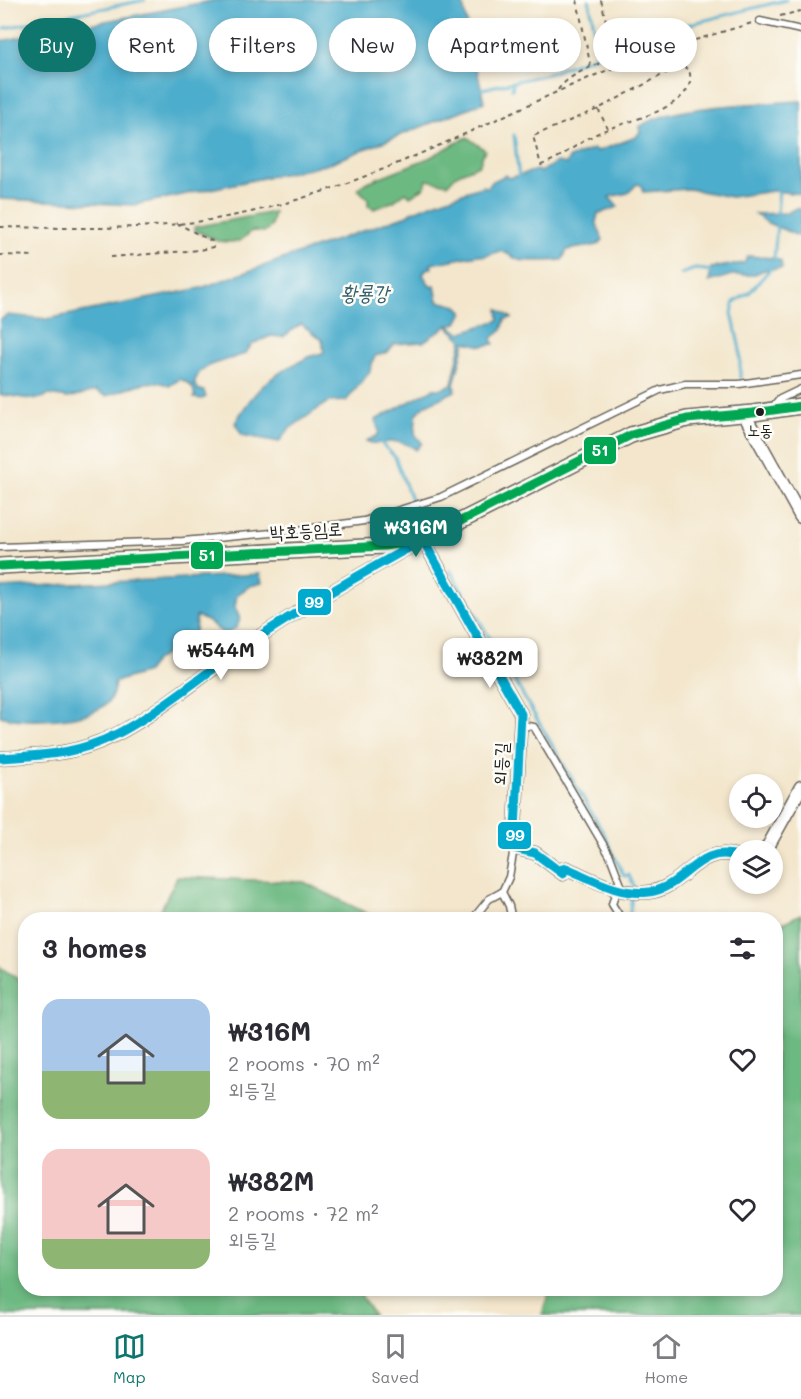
<!DOCTYPE html>
<meta charset="utf-8">
<style>
:root{--surface:#fff;--page:#f7f7f7;--text:#2b2b33;--muted:#7c7c81;--line:#e1e1e2;--accent:#0f766e}
body{margin:0;font-family:Mali,"Poor Story",sans-serif;background:var(--page);color:var(--text);height:100vh;display:flex;flex-direction:column;font-size:22px;white-space:nowrap}
*{box-sizing:border-box;margin:0}
p{font-size:20px;color:var(--muted)}
.icon{flex:none;width:33px;height:33px;fill:none;stroke:currentColor;stroke-width:2;stroke-linecap:round;stroke-linejoin:round}
.map{position:relative;flex:1;overflow:hidden}
.details{position:absolute;left:18px;top:912px;width:765px;height:384px;display:flex;flex-direction:column;background:var(--surface);border-radius:24px;box-shadow:0 3px 9px #0003}
.details>*{flex:none}
.hud{position:absolute;left:18px;top:18px;width:765px;height:54px;display:flex;gap:12px}
.controls{position:absolute;left:729px;top:774px;display:grid;gap:12px}
.controls a{display:grid;place-items:center;width:54px;height:54px;border-radius:50%;background:var(--surface);box-shadow:0 3px 9px #0003;font-size:30px}
.price{position:absolute;translate:-50% -51px;padding:0 14px;border-radius:12px;background:#fff;color:#222;font-size:20px;line-height:39px;filter:drop-shadow(0 2px 3px #0008)}
.price::after{content:'';position:absolute;left:50%;top:36px;width:18px;height:14px;margin-left:-9px;background:inherit;clip-path:polygon(0 0,100% 0,50% 100%)}
.price.selected{background:var(--accent);color:#fff}
ul{padding:0;list-style:none}
li{display:flex;align-items:center;gap:18px;height:150px;padding:0 24px}
li span{display:grid;place-items:center;flex:none;width:168px;height:120px;border-radius:18px;color:#555}
li>.icon{margin-inline-start:auto}
span .icon{width:72px;height:72px;fill:#fffc;stroke-width:1}
li b{font-size:26px}
h2{display:flex;justify-content:space-between;align-items:center;height:72px;padding:0 24px;font-size:26px}
.chip{padding:0 21px;border-radius:27px;background:var(--surface);box-shadow:0 3px 9px #0003;font-size:21px;line-height:54px}
.chip.selected{background:var(--accent);color:#fff}
.menu{display:flex;justify-content:space-around;align-items:center;height:84px;border-top:2px solid var(--line);background:var(--surface);font-size:16px;color:var(--muted)}
.menu a{display:grid;justify-items:center;gap:3px}
.menu .selected{color:var(--accent)}
.map>svg:first-child{display:block}
</style>
<div class="map">
<svg width="801" height="1315" viewBox="0 0 801 1315">
<rect width="100%" height="100%" fill="#fdfcf7"/>
<filter id="ink" filterUnits="userSpaceOnUse"><feTurbulence type="fractalNoise" baseFrequency=".0167" numOctaves="2"/><feDisplacementMap in="SourceGraphic" scale="12" xChannelSelector="R" yChannelSelector="G"/><feConvolveMatrix kernelMatrix="1 2 1 2 8 2 1 2 1" color-interpolation-filters="sRGB"/></filter>
<filter id="wash" filterUnits="userSpaceOnUse"><feTurbulence type="fractalNoise" baseFrequency=".008" numOctaves="4" result="noise"/><feDisplacementMap in="SourceGraphic" scale="24" xChannelSelector="R" yChannelSelector="G"/><feGaussianBlur stdDeviation="1.35" result="paint"/><feColorMatrix in="noise" values="0 0 0 0 0 0 0 0 0 0 0 0 0 0 0 0 0 1.4 0 .05"/><feComposite in="paint" operator="in"/></filter>
<g filter="url(#wash)">
<rect width="100%" height="100%" fill="#f3e6cc"/>
<path fill="#6db982" stroke="#446a4f" stroke-width="1.5" d="M467 137 485 150 479 165 456 175 448 184 427 180 425 187 410 196 406 192 394 201 374 209 368 206V199L358 189 365 183 429 158Z
M274 212 271 226 265 232 252 231 240 241 229 242 217 241 195 230 194 227Z
M177 877 304 882 378 919H156Z
M801 914V1315H542L550 1289 776 1288V926Z
M0 967 25 984 26 1288 362 1289V1298L374 1315H0Z"/>
<path fill="#4eadcc" stroke="#356474" stroke-width="1.5" d="M216 0H462L484 102 325 165 134 205 0 199V41Z
M801 101V194L773 191 731 197 689 189 643 192 641 185 637 184 628 193 609 197 618 207 598 214 596 222 603 240 597 245 567 250 562 260C557 261 522 261 519 260 512 257 507 253 501 251L484 256 478 255 431 264 432 268 426 269 423 275 431 287 435 286 438 301 457 306 463 312 457 323 449 325 460 333 499 320 498 309 512 318 505 319 502 330 492 338 494 344 482 346 465 342 454 385 455 391 424 406 416 415 415 434 422 443 416 450C394 433 382 449 366 441L377 436 379 431 375 420 433 389H442L452 384 462 340 447 326 423 342 394 344 388 352 375 356 369 373 346 401 328 402 289 429 279 442 242 435 235 423C255 388 271 375 307 358 312 355 319 355 324 352L322 340 301 324 283 337 271 336 252 344 245 354 210 365 199 373 194 383 198 389 204 391 206 397 202 399 194 398C196 387 189 383 180 379L169 386C152 375 124 391 106 396L96 391 68 398 48 395C34 405 16 394 0 395V320L8 315 47 319 201 288 407 215C413 209 472 190 484 186L487 188 493 181 506 175 509 178 537 170 540 172 557 162 566 164 569 158 593 149 598 151 636 137 640 132 639 127C671 104 760 104 801 101Z
M796 208 801 209V237L768 223 755 214 787 213Z
M748 256 774 258 781 261 782 268 764 270 753 275H732L709 282 711 268 744 263Z
M260 574 262 583 250 586 237 595 235 607 240 619 237 627 225 635 209 622 196 616 195 636H205L202 644 189 653 179 645 155 661 147 672 115 682C114 690 113 698 106 704 86 722 25 723 0 716V588Z"/>
<g fill="none" stroke-linecap="round" stroke-linejoin="round">
<path stroke="#4eadcc" stroke-width="3" d="M589 0 599 53
M5 28 145 0
M512 89 513 83
M478 90 547 74 662 31 786 0
M514 135 519 178
M777 216 779 187
M774 261 777 223
M681 274 695 269 714 271
M740 378V350L732 313 734 302 749 293 772 267
M384 439 381 443 395 457 412 502
M780 466 801 504
M450 570 604 834 624 876 629 875 635 889
M629 920 632 896"/>
</g>
</g>
<g filter="url(#ink)">
<g fill="none" stroke-linecap="round" stroke-linejoin="round">
<g stroke="#67635a" stroke-width="9">
<path id="service" d="M760 21 801 30
M774 406 780 399 801 389
M0 547 183 541 283 532 364 521 441 497 660 390 685 384H739L801 375
M521 725 534 727 610 856 623 890
M617 889 612 904 622 920
M502 892 509 906 512 920
M472 920 489 899 502 892 509 877 514 848"/>
</g>
<g stroke="#67635a" stroke-width="15">
<path id="minor" d="M744 414 801 517
M0 758C33 756 68 755 99 742 143 725 199 678 239 650 298 610 360 574 423 540L521 714 514 848 535 853 563 874 562 869 566 868C592 879 619 896 649 892 685 888 698 842 740 857
M766 850 801 787"/>
</g>
<g stroke="#67635a" stroke-width="18">
<path id="tertiary" d="M0 566 384 546 423 540 631 435 687 419 753 413 801 406"/>
</g>
<path stroke="#67635a" stroke-width="2" stroke-dasharray="4.5 4.5" stroke-linecap="butt" d="M577 0 591 68
M601 0 615 58
M780 16 801 11
M558 90C573 67 629 52 655 52V60L681 65 689 70C701 107 628 120 603 131 581 140 564 157 541 165L533 136 598 109 681 65
M598 109 608 129
M0 227C74 228 149 231 221 218 350 195 466 131 584 80 639 56 695 40 752 23
M0 255 36 256
M111 257 200 250 213 247 212 241 176 223"/>
<use href="#service" stroke="#fff" stroke-width="6"/>
<use href="#minor" stroke="#fff" stroke-width="12"/>
<use href="#tertiary" stroke="#fff" stroke-width="15"/>
<g stroke="#fdfcf7" stroke-width="14">
<path id="bus-1" d="M0 566 384 546 423 540 631 435 687 419 753 413 801 406"/>
</g>
<g stroke="#fdfcf7" stroke-width="14">
<path id="bus-2" d="M0 758C33 756 68 755 99 742 143 725 199 678 239 650 298 610 360 574 423 540L521 714 514 848 535 853 563 874 562 869 566 868C592 879 619 896 649 892 685 888 698 842 740 857"/>
</g>
<use href="#bus-1" stroke="#00a651" stroke-width="9"/>
<use href="#bus-2" stroke="#00a9ce" stroke-width="9"/>
</g>
</g>
<circle fill="#1c1c1c" stroke="#fdfcf7" stroke-width="2" cx="760" cy="412" r="5"/>
<g text-anchor="middle" stroke-width="5" stroke-linejoin="round" paint-order="stroke">
<g font-size="16" fill="#1c1c1c" stroke="#fdfcf7">
<text x="760" y="436">노동</text>
</g>
<g font-size="18" fill="#1c1c1c" stroke="#fdfcf7">
<text transform="translate(306 531) rotate(-3)" y="6">박호등임로</text>
<text transform="translate(501 764) rotate(-87)" y="6">외등길</text>
</g>
<g font-size="20" font-style="italic" fill="#325d6b" stroke="#fdfcf7">
<text x="365" y="300">황룡강</text>
</g>
</g>
<g stroke="#fdfcf7" stroke-width="2">
<rect x="583" y="436" width="34" height="29" rx="6" fill="#00a651"/>
<rect x="190" y="541" width="34" height="29" rx="6" fill="#00a651"/>
<rect x="297" y="588" width="35" height="28" rx="6" fill="#00a9ce"/>
<rect x="497" y="821" width="35" height="29" rx="6" fill="#00a9ce"/>
</g>
<g font-size="16" text-anchor="middle" font-weight="bold" fill="#fff">
<text x="600" y="456">51</text>
<text x="207" y="561">51</text>
<text x="314" y="608">99</text>
<text x="515" y="841">99</text>
</g>
</svg>
<div class="controls">
<a><svg class="icon" aria-label="locate" viewBox="0 0 24 24"><circle cx="12" cy="12" r="6"/><path d="M12 2v4M12 18v4M2 12h4M18 12h4"/></svg></a>
<a><svg class="icon" aria-label="layers" viewBox="0 0 24 24"><path d="M12 4l9 5-9 5-9-5zM3 14l9 5 9-5"/></svg></a>
</div>
<b class="price selected" style="left:416px;top:558px">₩316M</b>
<b class="price" style="left:221px;top:681px">₩544M</b>
<b class="price" style="left:490px;top:689px">₩382M</b>
<div class="hud">
<a class="chip selected">Buy</a>
<a class="chip">Rent</a>
<a class="chip">Filters</a>
<a class="chip">New</a>
<a class="chip">Apartment</a>
<a class="chip">House</a>
</div>
<section class="details">
<h2>3 homes<svg class="icon" aria-label="filters" viewBox="0 0 24 24"><path d="M4 7h16M4 17h16"/><circle cx="9" cy="7" r="2"/><circle cx="15" cy="17" r="2"/></svg></h2>
<ul>
<li><span style="background:linear-gradient(#a9c7e8 60%,#8fb573 0)"><svg class="icon" aria-label="home" viewBox="0 0 24 24"><path d="M3 11l9-7 9 7M6 9v11h12V9"/></svg></span><div><b>₩316M</b><p>2 rooms · 70 m²</p><p>외등길</p></div><svg class="icon" aria-label="heart" viewBox="0 0 24 24"><path d="M12 20l-8-8c-3-5 5-10 8-4 3-6 11-1 8 4z"/></svg></li>
<li><span style="background:linear-gradient(#f6c9c9 75%,#8fb573 0)"><svg class="icon" aria-label="home" viewBox="0 0 24 24"><path d="M3 11l9-7 9 7M6 9v11h12V9"/></svg></span><div><b>₩382M</b><p>2 rooms · 72 m²</p><p>외등길</p></div><svg class="icon" aria-label="heart" viewBox="0 0 24 24"><path d="M12 20l-8-8c-3-5 5-10 8-4 3-6 11-1 8 4z"/></svg></li>
</ul>
</section>
</div>
<nav class="menu">
<a class="selected"><svg class="icon" aria-label="map" viewBox="0 0 24 24"><path d="M3 6l6-2 6 2 6-2v14l-6 2-6-2-6 2zM9 4v14M15 6v14"/></svg>Map</a>
<a><svg class="icon" aria-label="saved" viewBox="0 0 24 24"><path d="M7 4h10v16l-5-4-5 4z"/></svg>Saved</a>
<a><svg class="icon" aria-label="home" viewBox="0 0 24 24"><path d="M3 11l9-7 9 7M6 9v11h12V9"/></svg>Home</a>
</nav>
